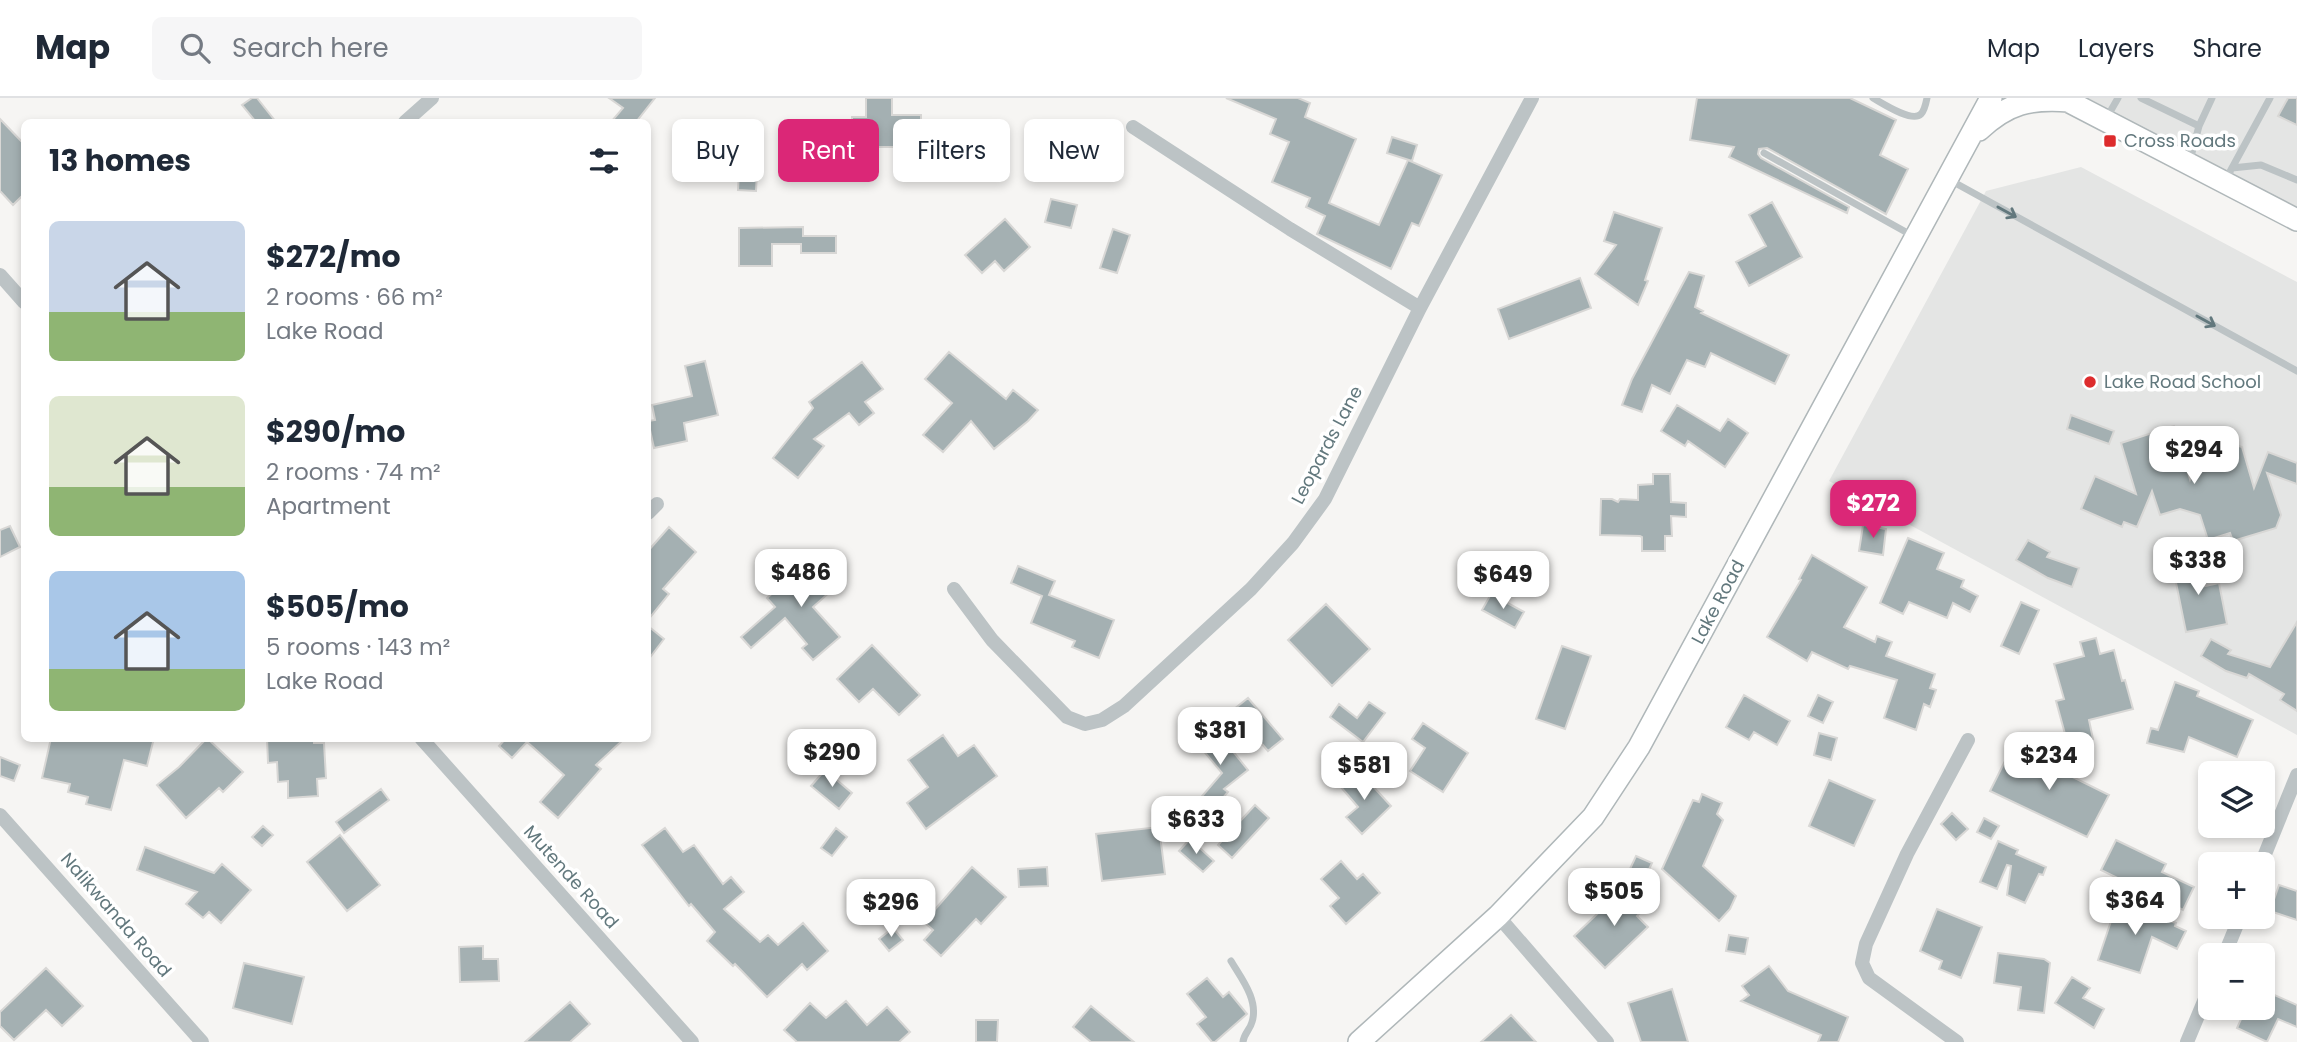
<!DOCTYPE html>
<meta charset="utf-8">
<style>
:root{--surface:#fff;--page:#f6f6f7;--text:#1f2937;--muted:#747a83;--line:#e0e1e3;--accent:#db2777}
body{margin:0;font-family:Poppins,sans-serif;background:var(--page);color:var(--text);height:100vh;display:flex;flex-direction:column;font-size:26px;white-space:nowrap}
*{box-sizing:border-box;margin:0}
p{font-size:23px;color:var(--muted)}
.icon{flex:none;width:38px;height:38px;fill:none;stroke:currentColor;stroke-width:2;stroke-linecap:round;stroke-linejoin:round}
.map{position:relative;flex:1;overflow:hidden}
.drawer{position:absolute;left:21px;top:21px;width:630px;height:623px;display:flex;flex-direction:column;background:var(--surface);border-radius:10px;box-shadow:0 4px 10px #0003}
.drawer>*{flex:none}
.top-card{position:absolute;left:672px;top:21px;width:665px;height:63px;display:flex;gap:14px}
.tools{position:absolute;left:2198px;top:663px;display:grid;gap:14px}
.tools a{display:grid;place-items:center;width:77px;height:77px;border-radius:10px;background:var(--surface);box-shadow:0 4px 10px #0003;font-size:35px}
.price{position:absolute;translate:-50% -60px;padding:0 16px;border-radius:14px;background:#fff;color:#222;font-size:23px;line-height:46px;filter:drop-shadow(0 2px 4px #0008)}
.price::after{content:'';position:absolute;left:50%;top:42px;width:21px;height:16px;margin-left:-10px;background:inherit;clip-path:polygon(0 0,100% 0,50% 100%)}
.price.on{background:var(--accent);color:#fff}
ul{padding:0;list-style:none}
li{display:flex;align-items:center;gap:21px;height:175px;padding:0 28px}
li span{display:grid;place-items:center;flex:none;width:196px;height:140px;border-radius:10px;color:#555}
li>.icon{margin-inline-start:auto}
span .icon{width:84px;height:84px;fill:#fffc;stroke-width:1}
li b{font-size:30px}
h2{display:flex;justify-content:space-between;align-items:center;height:84px;padding:0 28px;font-size:30px}
.pill{padding:0 24px;border-radius:10px;background:var(--surface);box-shadow:0 4px 10px #0003;font-size:24px;line-height:63px}
.pill.on{background:var(--accent);color:#fff}
header{display:flex;align-items:center;gap:42px;box-sizing:border-box;height:98px;padding:0 35px;background:var(--surface);border-bottom:2px solid var(--line)}
header strong{font-size:33px}
nav{display:flex;gap:38px;margin-inline-start:auto;font-size:24px}
.search{width:490px;height:63px;background:var(--page);display:flex;align-items:center;gap:18px;box-sizing:border-box;padding:0 24px;border-radius:10px;color:var(--muted);font-size:26px}
.map>svg:first-child{display:block}
</style>
<header>
<strong>Map</strong>
<div class="search"><svg class="icon" aria-label="search" viewBox="0 0 24 24"><circle cx="10" cy="10" r="6"/><path d="M15 15l6 6"/></svg>Search here</div>
<nav><a>Map</a><a>Layers</a><a>Share</a></nav>
</header>
<div class="map">
<svg width="2297" height="944" viewBox="0 0 2297 944">
<rect width="100%" height="100%" fill="#f6f5f3"/>
<path fill="#e4e5e4" d="M2083 0H2297V112Z
M2081 69 2297 184V637L1829 383 1986 93Z"/>
<path fill="#a4b0b2" stroke="#d8d7d5" stroke-width="2" d="M252 0H257L276 24H256L242 7Z
M609 0H655L636 24H611L623 10Z
M866 0H892V17H921V63H894V49H873V39H852V19H866Z
M1226 0H1298L1310 5 1305 19 1356 41 1329 105 1379 127 1408 62 1442 77 1419 128 1412 125 1391 171 1317 136 1325 118 1306 109 1310 100 1272 84 1289 44 1270 36 1276 21Z
M1697 0H1850L1896 22 1880 57 1908 71 1886 116 1767 50 1759 51 1758 56 1761 60 1849 109 1847 115 1729 59 1734 49 1690 42Z
M2288 0H2297V27L2278 18Z
M0 21 24 46V96L13 107 0 93Z
M1392 39 1417 47 1412 63 1387 55Z
M739 73 757 74 756 93 738 92Z
M1051 101 1077 107 1071 130 1045 124Z
M1772 104 1802 159 1749 188 1736 164 1766 148 1749 117Z
M1614 114 1662 130 1645 182 1648 183 1638 207 1595 176 1616 147 1604 143Z
M1005 121 1030 149 1004 173 995 163 982 175 965 157Z
M803 129V138H836V155H801V146H772V168H739V130Z
M1113 131 1130 137 1117 175 1100 170Z
M1689 174 1704 178 1695 209 1703 213 1701 215 1789 257 1775 286 1711 255 1705 269 1687 262 1670 296 1652 287 1642 314 1622 307 1632 281Z
M1580 180 1591 210 1509 241 1498 211Z
M949 254 1006 301 1013 292 1038 312 1028 323 994 351 971 323 943 354 923 337 952 305 925 281Z
M705 263 718 317 684 325 687 343 654 350 648 323 655 322 652 307 692 298 685 268Z
M862 264 883 291 865 304 874 315 859 327 849 315 814 341 824 348 798 380 773 360 813 310 809 304Z
M1677 307 1720 333 1728 321 1748 335 1725 369 1688 343 1685 348 1661 333Z
M2071 317 2114 333 2109 346 2067 331Z
M2174 328 2190 381 2204 337 2242 349 2254 390 2268 354 2297 365V386L2267 375 2281 417 2276 430 2233 443 2230 435 2208 442 2200 417 2180 411 2160 417 2152 393 2137 429 2124 424 2122 429 2081 411 2095 378 2136 396 2121 345Z
M1653 376H1670L1671 404 1686 405V419L1671 418 1672 438H1665V453H1642V439L1640 438 1600 437 1601 401H1612L1618 404 1620 401 1638 402V387L1653 386Z
M1863 427 1886 431 1883 457 1859 453Z
M10 428 20 449 0 459V432Z
M669 429 696 454 663 491 669 496 648 522V453Z
M1908 440 1944 455 1937 471 1964 482 1961 489 1978 498 1970 514 1953 505 1947 520 1909 504 1903 516 1880 505Z
M2028 442 2050 454 2047 459 2079 470 2072 489 2048 480 2016 462Z
M815 457 840 485 813 509 840 539 813 562 802 550 807 546 785 520 751 550 741 539 775 509 767 500Z
M1812 457 1867 489 1844 529 1875 544 1877 538 1892 544 1886 558 1935 576 1930 590 1936 592 1930 609 1924 606 1916 632 1884 620 1897 582 1850 568 1848 571 1812 554 1807 563 1767 539 1801 482 1799 481Z
M2199 459 2205 488 2219 485 2227 526 2186 534 2172 465Z
M1018 468 1055 483 1049 497 1114 522 1099 560 1072 549 1075 543 1031 525 1042 498 1011 485Z
M1491 496 1524 514 1515 530 1482 512Z
M2021 504 2039 512 2019 556 2001 548Z
M1326 506 1370 551 1332 588 1288 542Z
M2297 524V613L2280 602 2284 596 2249 576 2247 580 2226 573 2201 558 2211 541 2231 552 2228 556 2270 569Z
M648 528 664 541 648 562Z
M2096 540 2100 556 2114 552 2122 583 2125 582 2133 611 2089 622 2093 641 2068 647 2056 603 2064 601 2054 566 2084 558 2080 544Z
M872 547 920 597 899 617 873 591 859 604 837 581Z
M1562 548 1591 558 1565 631 1536 621Z
M2175 584 2199 593 2197 598 2253 622 2237 659 2189 639 2184 654 2147 645 2151 630 2158 632Z
M1744 597 1790 623 1777 647 1754 634 1749 642 1726 629Z
M1818 597 1833 604 1823 625 1808 618Z
M1248 600 1283 641 1268 653 1233 612Z
M1369 604 1385 615 1363 644 1330 619 1339 606 1357 620Z
M1423 625 1468 655 1443 694 1410 673 1425 650 1412 641Z
M1214 630 1248 672 1224 691 1228 694 1217 707 1212 702 1202 709 1197 704 1222 675 1197 645Z
M1819 635 1837 640 1831 662 1814 657Z
M943 637 958 658 974 647 997 678 926 731 907 705 928 689 908 662Z
M51 640H154L147 668 124 662 111 712 86 706 88 699 68 694 70 686 42 680Z
M207 640 243 674 223 694 219 690 186 720 157 687 179 669Z
M267 640H314V645H324L326 680 317 681 318 698 288 700V683L278 684 277 664 268 665Z
M506 640H625L596 667 601 671 558 720 540 704 564 677 527 644 512 660 499 648Z
M2012 649 2109 697 2087 739 1990 693Z
M0 659 20 667 14 683 0 678Z
M825 672 852 695 839 711 811 688Z
M1358 672 1391 708 1362 736 1346 719 1358 709 1340 688Z
M1829 682 1875 702 1854 748 1809 728Z
M381 691 389 702 344 735 336 724Z
M1702 696 1722 705 1717 716 1723 722 1703 768 1736 798 1730 811 1719 823 1662 771 1693 702 1699 704Z
M1255 707 1269 720 1232 760 1218 747Z
M1952 715 1968 731 1956 742 1941 726Z
M1984 720 1999 728 1991 741 1977 734Z
M263 728 273 737 262 748 252 739Z
M1159 729 1165 776 1102 783 1096 736Z
M665 730 683 754 694 747 723 786 731 779 744 794 724 811 760 844 768 837 778 847 803 825 828 853 807 872 802 866 767 899 735 866 733 868 707 843 715 834 691 806 689 808 642 747Z
M836 730 847 739 832 758 821 750Z
M340 737 380 787 347 813 307 764Z
M1190 741 1214 763 1203 774 1179 753Z
M2116 742 2166 766 2162 774 2194 789 2183 812 2101 772Z
M1998 743 2018 752 2016 756 2046 769 2043 777 2039 776 2025 805 2007 797 2011 768 2007 767 1997 791 1980 784Z
M145 749 214 775 222 766 251 792 221 825 209 814 203 820 186 806 197 794 137 772Z
M1636 758 1652 765 1645 780 1629 773Z
M1341 763 1357 781 1363 776 1380 795 1346 826 1330 808 1339 800 1321 781Z
M972 769 1006 799 981 826 976 821 941 858 924 842 933 832 924 824Z
M1047 769 1048 788 1019 789 1018 771Z
M2279 787 2297 793V822L2270 813Z
M1642 792 1652 803 1637 818 1648 829 1605 870 1574 838 1617 797 1626 806Z
M2112 804 2176 825 2175 828 2186 833 2177 851 2152 839 2140 875 2098 862 2112 820 2107 818Z
M1937 811 1982 829 1961 880 1939 871 1942 863 1920 853Z
M893 830 903 842 889 853 879 841Z
M1729 837 1748 840 1745 856 1726 853Z
M483 848V861H498L499 883 460 884 459 849Z
M1998 855 2044 861 2050 865 2044 915 2018 912 2021 889 1994 885Z
M244 865 304 879 292 926 233 910Z
M1769 868 1788 893 1848 919 1838 944H1818L1821 937 1741 903 1749 897 1742 888Z
M46 870 83 908 62 928 46 912 14 942 0 928V914Z
M2072 879 2090 890 2083 900 2104 911 2094 930 2055 905Z
M1207 880 1223 899 1229 894 1247 916 1215 944H1212L1197 926 1206 919 1187 896Z
M1672 891 1688 944H1641L1628 905Z
M2263 892 2297 907V929L2278 921 2267 944 2237 930 2246 910H2263Z
M846 903 867 927 887 909 910 934 899 944H797L784 932 810 905 826 920Z
M570 904 590 926 570 944H525Z
M1091 908 1134 944H1091L1073 929Z
M1511 917 1536 944H1481Z
M976 922H998L997 944H976Z"/>
<g fill="none" stroke-linecap="round" stroke-linejoin="round">
<g stroke="#afb7b9" stroke-width="24">
<path id="secondary" d="M2062 0 2297 122
M1979 32C2008 5 2030 0 2069 3
M1359 944 1498 818 1593 719 1639 649 1991 0"/>
</g>
<path stroke="#bcc3c5" stroke-width="7" d="M1873 0C1882 5 1912 25 1921 16 1924 13 1926 5 1927 0
M2141 0 2199 28 2190 62
M2106 21 2118 0
M2199 28 2212 0
M1764 55 1913 138
M2232 70 2261 67 2297 82
M1948 81 2297 273
M2226 81 2270 0
M1231 863C1241 880 1259 902 1252 924 1250 932 1244 935 1243 944"/>
<path stroke="#bcc3c5" stroke-width="14" d="M405 24 432 0
M1133 29 1290 131 1420 210
M0 177 24 204
M648 415 657 406
M954 491 992 542 1067 619 1085 626 1102 622 1124 608 1251 491 1293 445 1325 401 1420 210 1532 0
M421 640 692 944
M0 717 202 944
M2261 766 2297 677
M1498 818 1607 944
M2224 858 2240 819
M1957 944 1869 880 1862 865 1866 846 1907 756 1968 642
M2187 944 2210 889"/>
<use href="#secondary" stroke="#fff" stroke-width="21"/>
</g>
<defs><path id="oneway-shaft" d="M-6 0H5M1.5-3L5.5 0L1.5 3" fill="none" stroke-width="1.6" stroke-linecap="round" stroke-linejoin="round" transform="scale(1.75)"/></defs>
<g stroke="#62787d">
<use href="#oneway-shaft" transform="translate(2007 114) rotate(29)"/>
<use href="#oneway-shaft" transform="translate(2206 223) rotate(29)"/>
</g>
<g fill="#dd2c2d" stroke="#fff" stroke-width="2.5">
<rect x="2103" y="36" width="14" height="14" rx="3.5"/>
<circle cx="2090" cy="284" r="7"/>
</g>
<g text-anchor="middle" stroke-width="7" stroke-linejoin="round" paint-order="stroke">
<g font-size="18" fill="#62787d" stroke="#fff" text-anchor="start">
<text x="2124" y="49">Cross Roads</text>
<text x="2104" y="290">Lake Road School</text>
</g>
<g font-size="18" fill="#62787d" stroke="#fff">
<text transform="translate(1327 347) rotate(-62)" y="6">Leopards Lane</text>
<text transform="translate(1718 504) rotate(-62)" y="6">Lake Road</text>
<text transform="translate(571 779) rotate(48)" y="6">Mutende Road</text>
<text transform="translate(116 817) rotate(49)" y="6">Nalikwanda Road</text>
</g>
</g>
</svg>
<div class="tools">
<a><svg class="icon" aria-label="layers" viewBox="0 0 24 24"><path d="M12 4l9 5-9 5-9-5zM3 14l9 5 9-5"/></svg></a>
<a>+</a>
<a>−</a>
</div>
<b class="price" style="left:2194px;top:388px">$294</b>
<b class="price on" style="left:1873px;top:442px">$272</b>
<b class="price" style="left:2198px;top:499px">$338</b>
<b class="price" style="left:801px;top:511px">$486</b>
<b class="price" style="left:1503px;top:513px">$649</b>
<b class="price" style="left:1220px;top:669px">$381</b>
<b class="price" style="left:832px;top:691px">$290</b>
<b class="price" style="left:2049px;top:694px">$234</b>
<b class="price" style="left:1364px;top:704px">$581</b>
<b class="price" style="left:1196px;top:758px">$633</b>
<b class="price" style="left:1614px;top:830px">$505</b>
<b class="price" style="left:2135px;top:839px">$364</b>
<b class="price" style="left:891px;top:841px">$296</b>
<div class="top-card">
<a class="pill">Buy</a>
<a class="pill on">Rent</a>
<a class="pill">Filters</a>
<a class="pill">New</a>
</div>
<section class="drawer">
<h2>13 homes<svg class="icon" aria-label="filters" viewBox="0 0 24 24"><path d="M4 7h16M4 17h16"/><circle cx="9" cy="7" r="2"/><circle cx="15" cy="17" r="2"/></svg></h2>
<ul>
<li><span style="background:linear-gradient(#c9d6e8 65%,#8fb573 0)"><svg class="icon" aria-label="home" viewBox="0 0 24 24"><path d="M3 11l9-7 9 7M6 9v11h12V9"/></svg></span><div><b>$272/mo</b><p>2 rooms · 66 m²</p><p>Lake Road</p></div></li>
<li><span style="background:linear-gradient(#dfe7d0 65%,#8fb573 0)"><svg class="icon" aria-label="home" viewBox="0 0 24 24"><path d="M3 11l9-7 9 7M6 9v11h12V9"/></svg></span><div><b>$290/mo</b><p>2 rooms · 74 m²</p><p>Apartment</p></div></li>
<li><span style="background:linear-gradient(#a9c7e8 70%,#8fb573 0)"><svg class="icon" aria-label="home" viewBox="0 0 24 24"><path d="M3 11l9-7 9 7M6 9v11h12V9"/></svg></span><div><b>$505/mo</b><p>5 rooms · 143 m²</p><p>Lake Road</p></div></li>
</ul>
</section>
</div>
